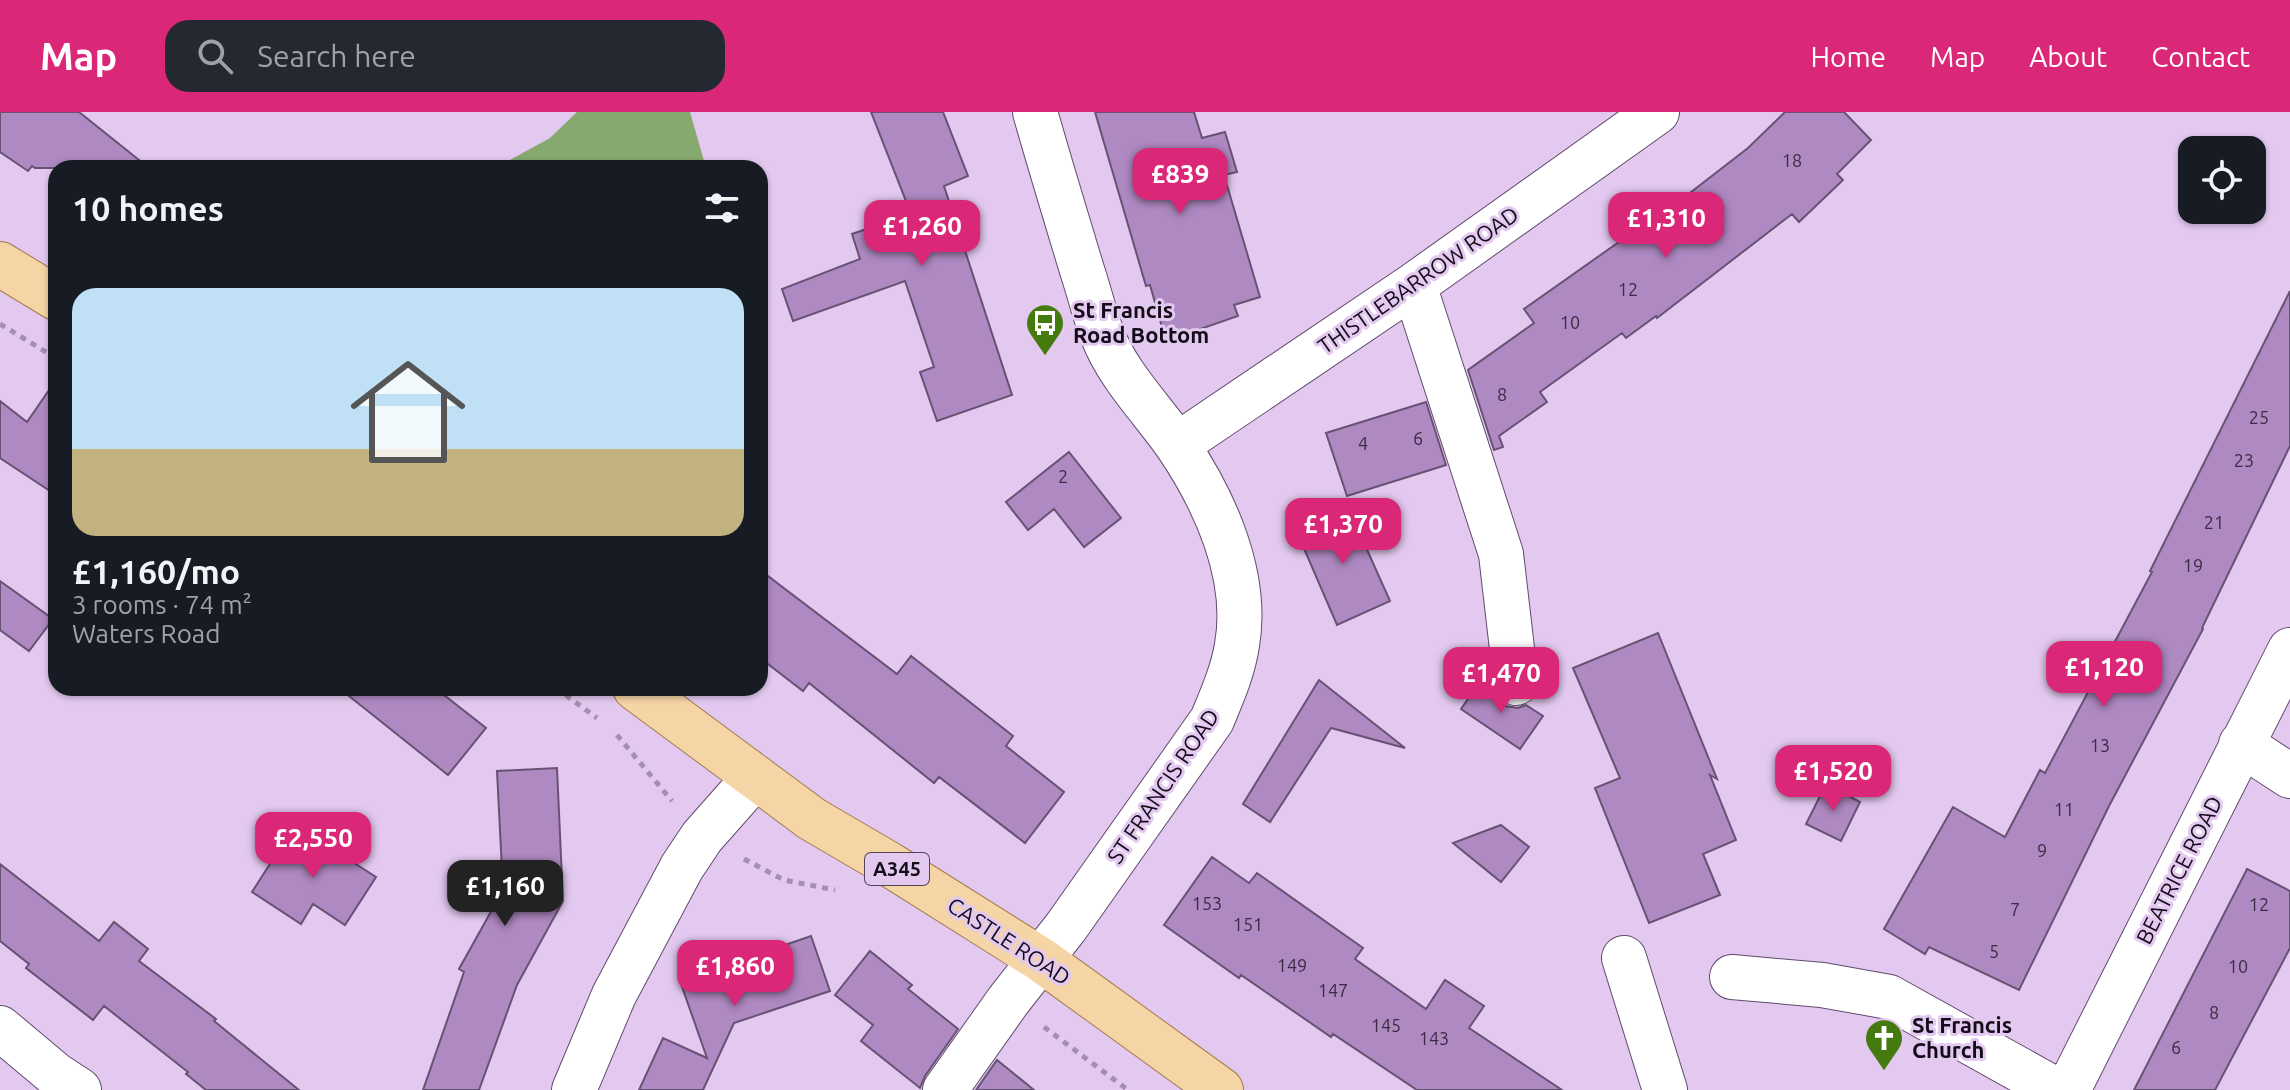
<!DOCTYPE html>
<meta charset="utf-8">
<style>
:root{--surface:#171b24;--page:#242831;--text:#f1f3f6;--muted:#9ea1a6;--line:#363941;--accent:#db2777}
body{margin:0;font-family:Ubuntu,sans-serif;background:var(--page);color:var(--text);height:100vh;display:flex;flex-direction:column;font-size:30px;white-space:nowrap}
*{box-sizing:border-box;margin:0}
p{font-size:26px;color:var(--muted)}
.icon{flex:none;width:44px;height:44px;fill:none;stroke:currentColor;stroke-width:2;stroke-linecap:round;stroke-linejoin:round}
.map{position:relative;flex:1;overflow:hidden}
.drawer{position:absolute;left:48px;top:48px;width:720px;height:536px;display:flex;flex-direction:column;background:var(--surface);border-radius:24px;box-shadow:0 2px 6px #0004}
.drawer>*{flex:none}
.tools{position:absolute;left:2178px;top:24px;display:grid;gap:16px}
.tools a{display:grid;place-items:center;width:88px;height:88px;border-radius:16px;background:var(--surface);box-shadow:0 2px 6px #0004;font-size:40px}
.price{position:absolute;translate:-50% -68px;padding:0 18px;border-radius:16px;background:var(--accent);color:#fff;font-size:26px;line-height:52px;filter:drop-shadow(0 2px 4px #0008)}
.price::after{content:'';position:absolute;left:50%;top:48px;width:24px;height:18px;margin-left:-12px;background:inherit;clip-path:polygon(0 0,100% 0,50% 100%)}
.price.selected{background:#222;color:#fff}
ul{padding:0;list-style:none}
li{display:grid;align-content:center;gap:16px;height:424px;padding:0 24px}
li+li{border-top:2px solid var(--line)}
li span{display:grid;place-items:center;height:248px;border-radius:24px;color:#555}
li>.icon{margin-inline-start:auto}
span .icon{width:144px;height:144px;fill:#fffc;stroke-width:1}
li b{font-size:34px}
h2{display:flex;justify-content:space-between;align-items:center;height:96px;padding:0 24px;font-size:34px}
header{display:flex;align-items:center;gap:48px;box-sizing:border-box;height:112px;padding:0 40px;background:var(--accent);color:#fff}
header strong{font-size:38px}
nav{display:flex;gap:44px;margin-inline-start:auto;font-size:28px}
.search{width:560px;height:72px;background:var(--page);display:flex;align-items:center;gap:20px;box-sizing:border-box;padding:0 28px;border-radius:24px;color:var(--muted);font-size:30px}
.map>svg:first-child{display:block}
</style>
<header>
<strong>Map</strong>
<div class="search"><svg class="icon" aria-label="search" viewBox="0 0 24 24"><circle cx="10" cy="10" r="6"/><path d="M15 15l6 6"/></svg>Search here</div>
<nav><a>Home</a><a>Map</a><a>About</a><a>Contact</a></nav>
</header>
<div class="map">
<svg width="2290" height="978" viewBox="0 0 2290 978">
<rect width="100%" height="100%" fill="#e3c9f0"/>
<path fill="#85a96e" d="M577 0H690L706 56H495L550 26Z"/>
<path fill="#af89c2" stroke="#685274" stroke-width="2" d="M0 0H79L149 56H35L32 54 28 59 0 40Z
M871 0H943L968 64 944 74 1012 283 937 309 920 260 934 255 905 169 793 209 782 177 860 147 852 122 911 102Z
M1095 0H1194L1202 26 1225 20 1237 60 1224 63 1260 185 1234 193 1238 204 1166 229 1150 173 1146 174Z
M1785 0H1844L1871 28 1837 62 1843 68 1799 110 1792 102 1657 206 1656 204 1626 226 1622 221 1540 280 1547 290 1499 324 1503 335 1494 338 1468 258 1534 211 1524 197 1626 125 1629 128 1748 36Z
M2290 179V334L2202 516 2203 517 2109 694 2019 878 1929 835 1925 842 1884 817 1953 695 2005 725 2040 658 2045 661 2152 460 2150 459Z
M56 268V383L0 346V289L27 310Z
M1426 290 1446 353 1347 384 1326 321Z
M1069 340 1121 406 1084 435 1054 397 1028 418 1006 390Z
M1348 395 1390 489 1337 513 1296 418Z
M760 458 897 562 911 544 1013 624 1006 634 1064 680 1025 731 939 665 934 671 809 571 803 579 760 546Z
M0 469 53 507 29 539 0 518Z
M1658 521 1717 667 1710 663 1736 728 1703 742 1720 783 1649 811 1595 676 1620 666 1573 556Z
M1484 564 1491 569 1496 585 1505 594 1518 596 1526 593 1543 604 1520 637 1461 597Z
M1319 568 1405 636 1331 616 1270 710 1243 692Z
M339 576H435L486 616 448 663Z
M557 656 563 789 517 873 479 978H423L464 860 459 857 503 778 497 659Z
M1826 672 1860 690 1841 729 1806 712Z
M295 713 376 765 345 813 313 792 301 812 252 780Z
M1501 713 1529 735 1501 770 1453 731Z
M1212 745 1249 771 1257 761 1363 836 1355 847 1426 897 1445 868 1484 894 1469 916 1562 978H1417L1333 922 1331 925 1241 863 1239 866 1164 813Z
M0 752 99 829 114 810 148 837 139 849 216 907 214 909 299 978H206L186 962 188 960 104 894 93 908 26 856 29 852 0 829Z
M2247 757 2290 779V836L2215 978H2134Z
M811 824 830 879 734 911 703 978H639L663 926 707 946 680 869Z
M870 839 912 873 908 877 958 917 925 964 920 976 861 929 873 913 835 883Z
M997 948 1034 978H976Z"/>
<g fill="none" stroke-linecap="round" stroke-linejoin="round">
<g stroke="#614b6d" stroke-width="46">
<path id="minor" d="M1414 173 1501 442 1516 571
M1177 333 1414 173 1657 0
M2241 632 2290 664
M1624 846 1665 978
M1732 865 1822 873 1889 885 2056 978
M0 916 56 963 79 978
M574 978 614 883 682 755 702 725 755 665
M945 978 1008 889 1066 815 1212 608C1222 584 1233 559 1237 533 1249 464 1215 389 1177 333 1152 297 1118 264 1102 222 1094 201 1089 179 1082 158 1066 105 1050 53 1035 0
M2068 978 2290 538"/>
</g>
<g stroke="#a27b4e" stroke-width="46">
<path id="major" d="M0 152 56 186
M635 576 812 707 889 752 1040 847 1221 978"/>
</g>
<path stroke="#a48fae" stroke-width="5" stroke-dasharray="6 6" stroke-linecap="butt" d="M0 212 56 246
M556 576 597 606
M617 623 672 689
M744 747 784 768 835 778
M1044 915 1128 978"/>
<use href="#minor" stroke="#fff" stroke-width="44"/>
<use href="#major" stroke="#f5d4a6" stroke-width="44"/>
</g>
<defs>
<g id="bus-pin" transform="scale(2)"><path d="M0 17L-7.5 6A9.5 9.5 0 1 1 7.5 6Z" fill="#457b0e" stroke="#e3c9f0"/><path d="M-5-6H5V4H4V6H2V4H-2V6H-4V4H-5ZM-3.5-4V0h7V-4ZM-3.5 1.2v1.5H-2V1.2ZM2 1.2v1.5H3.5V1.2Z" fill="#fff"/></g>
<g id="church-pin" transform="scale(2)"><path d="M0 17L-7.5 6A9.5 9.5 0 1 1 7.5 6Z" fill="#457b0e" stroke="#e3c9f0"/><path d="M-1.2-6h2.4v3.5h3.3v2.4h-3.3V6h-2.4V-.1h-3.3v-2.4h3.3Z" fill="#fff"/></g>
</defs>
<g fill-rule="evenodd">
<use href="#bus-pin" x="1045" y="211"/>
<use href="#church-pin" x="1884" y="926"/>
</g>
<g text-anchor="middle" stroke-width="6" stroke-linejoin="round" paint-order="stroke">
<g font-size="18" fill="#3b2b43">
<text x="1792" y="55">18</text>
<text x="1628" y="184">12</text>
<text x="1570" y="217">10</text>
<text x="1502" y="289">8</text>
<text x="2259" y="312">25</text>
<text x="1418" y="333">6</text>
<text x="1363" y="338">4</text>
<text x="2244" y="355">23</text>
<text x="1063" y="371">2</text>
<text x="2214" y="417">21</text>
<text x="2193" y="460">19</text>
<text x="2100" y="640">13</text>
<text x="2064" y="704">11</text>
<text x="2042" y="745">9</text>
<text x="1207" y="798">153</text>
<text x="2259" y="799">12</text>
<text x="2015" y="804">7</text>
<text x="1248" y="819">151</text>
<text x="1994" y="846">5</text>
<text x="1292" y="860">149</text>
<text x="2238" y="861">10</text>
<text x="1333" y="885">147</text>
<text x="2214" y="907">8</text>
<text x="1386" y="920">145</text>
<text x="1434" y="933">143</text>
<text x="2176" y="942">6</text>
</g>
<rect fill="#e3c9f0" stroke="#52455a" stroke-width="2" x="865" y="741" width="64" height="32" rx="6"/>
<g font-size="20" font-weight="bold" fill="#140c19">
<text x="897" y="764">A345</text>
</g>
<g font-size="22" fill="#140c19" stroke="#e3c9f0">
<text transform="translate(1418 168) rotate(-35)" y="8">THISTLEBARROW ROAD</text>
<text transform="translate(1163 674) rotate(-56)" y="8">ST FRANCIS ROAD</text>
<text transform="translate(2179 758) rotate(-63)" y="8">BEATRICE ROAD</text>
<text transform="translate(1009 829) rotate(33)" y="8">CASTLE ROAD</text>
</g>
<g font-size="22" font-weight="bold" fill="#140c19" stroke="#e3c9f0" text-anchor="start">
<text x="1073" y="206">St Francis<tspan x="1073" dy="25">Road Bottom</tspan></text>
<text x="1912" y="921">St Francis<tspan x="1912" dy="25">Church</tspan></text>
</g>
</g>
</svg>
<div class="tools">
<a><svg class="icon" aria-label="locate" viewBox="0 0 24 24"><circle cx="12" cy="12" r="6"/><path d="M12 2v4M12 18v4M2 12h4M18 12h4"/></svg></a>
</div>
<b class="price" style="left:1180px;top:104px">£839</b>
<b class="price" style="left:1666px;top:148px">£1,310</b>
<b class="price" style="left:922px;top:156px">£1,260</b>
<b class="price" style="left:1343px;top:454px">£1,370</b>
<b class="price" style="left:2104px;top:597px">£1,120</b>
<b class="price" style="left:1501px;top:603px">£1,470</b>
<b class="price" style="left:1833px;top:701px">£1,520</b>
<b class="price" style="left:313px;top:768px">£2,550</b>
<b class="price selected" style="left:505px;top:816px">£1,160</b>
<b class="price" style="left:735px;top:896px">£1,860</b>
<section class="drawer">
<h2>10 homes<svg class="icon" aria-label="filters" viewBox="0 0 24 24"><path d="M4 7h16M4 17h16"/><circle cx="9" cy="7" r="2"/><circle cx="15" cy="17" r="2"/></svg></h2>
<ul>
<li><span style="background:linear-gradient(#bfe0f5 65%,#c2b280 0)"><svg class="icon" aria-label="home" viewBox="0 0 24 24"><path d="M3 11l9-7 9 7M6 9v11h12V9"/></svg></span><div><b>£1,160/mo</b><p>3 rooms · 74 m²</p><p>Waters Road</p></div></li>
</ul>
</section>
</div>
